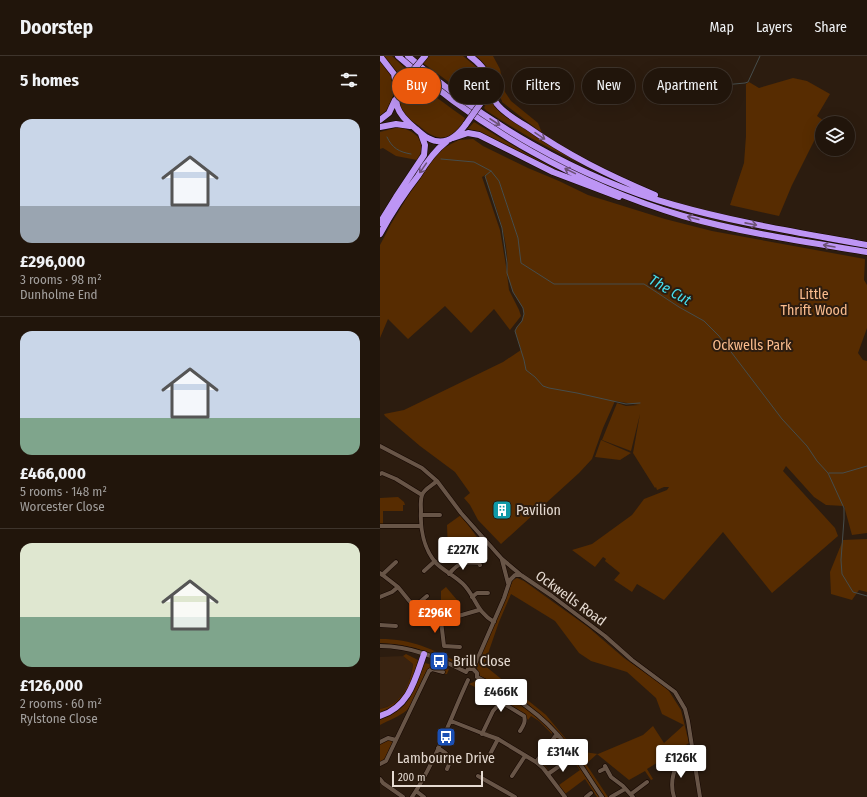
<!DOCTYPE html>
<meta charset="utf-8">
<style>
:root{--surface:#21150b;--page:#2d2219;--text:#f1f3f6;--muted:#a29f9d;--line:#3e342c;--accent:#ea580c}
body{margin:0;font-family:"Fira Sans Condensed",sans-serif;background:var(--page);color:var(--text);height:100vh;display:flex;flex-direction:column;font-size:15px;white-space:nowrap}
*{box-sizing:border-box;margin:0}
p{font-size:13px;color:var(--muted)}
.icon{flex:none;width:22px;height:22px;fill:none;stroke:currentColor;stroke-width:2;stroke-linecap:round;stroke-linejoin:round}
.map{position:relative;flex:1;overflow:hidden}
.drawer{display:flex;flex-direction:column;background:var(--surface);width:380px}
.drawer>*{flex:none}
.top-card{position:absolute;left:12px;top:12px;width:380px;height:36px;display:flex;gap:8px}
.fabs{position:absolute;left:435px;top:60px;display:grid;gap:8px}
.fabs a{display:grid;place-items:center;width:40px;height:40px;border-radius:50%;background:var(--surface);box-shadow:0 4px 16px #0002,0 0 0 1px var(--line);font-size:20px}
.scale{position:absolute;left:12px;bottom:10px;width:91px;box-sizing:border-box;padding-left:4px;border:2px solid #e6dbd2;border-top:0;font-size:11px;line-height:14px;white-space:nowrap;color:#e6dbd2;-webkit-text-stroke:3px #2c1c0f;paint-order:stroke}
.price{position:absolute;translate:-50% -34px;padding:0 9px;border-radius:4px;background:#fff;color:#222;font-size:13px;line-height:26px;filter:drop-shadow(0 1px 2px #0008)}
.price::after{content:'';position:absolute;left:50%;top:24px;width:12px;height:9px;margin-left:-6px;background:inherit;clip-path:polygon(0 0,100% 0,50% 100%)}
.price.active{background:var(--accent);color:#fff}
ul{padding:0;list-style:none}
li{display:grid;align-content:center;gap:8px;height:212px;padding:0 20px}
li+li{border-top:1px solid var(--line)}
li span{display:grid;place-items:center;height:124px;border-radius:12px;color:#555}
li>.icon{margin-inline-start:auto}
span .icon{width:72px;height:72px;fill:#fffc;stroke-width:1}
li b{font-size:17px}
h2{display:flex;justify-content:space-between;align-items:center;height:48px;padding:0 20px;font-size:17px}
.chip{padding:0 14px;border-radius:18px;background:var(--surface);box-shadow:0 4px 16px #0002,0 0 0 1px var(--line);font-size:14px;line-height:36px}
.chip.active{background:var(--accent);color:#fff}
header{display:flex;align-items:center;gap:24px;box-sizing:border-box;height:56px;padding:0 20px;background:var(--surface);border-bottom:1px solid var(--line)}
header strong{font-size:19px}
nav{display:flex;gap:22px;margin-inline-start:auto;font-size:14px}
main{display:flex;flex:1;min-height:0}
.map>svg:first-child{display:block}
</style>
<header>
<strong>Doorstep</strong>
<nav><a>Map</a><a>Layers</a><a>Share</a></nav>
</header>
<main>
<section class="drawer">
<h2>5 homes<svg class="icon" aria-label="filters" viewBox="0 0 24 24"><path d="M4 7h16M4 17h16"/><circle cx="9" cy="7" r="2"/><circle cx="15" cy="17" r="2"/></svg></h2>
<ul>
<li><span style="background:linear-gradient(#c9d6e8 70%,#9aa5b1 0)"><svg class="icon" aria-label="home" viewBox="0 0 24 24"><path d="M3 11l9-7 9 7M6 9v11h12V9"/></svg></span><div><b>£296,000</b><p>3 rooms · 98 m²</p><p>Dunholme End</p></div></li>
<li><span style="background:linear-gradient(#c9d6e8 70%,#7fa58c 0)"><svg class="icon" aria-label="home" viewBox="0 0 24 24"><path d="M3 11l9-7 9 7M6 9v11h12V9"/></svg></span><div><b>£466,000</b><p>5 rooms · 148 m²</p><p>Worcester Close</p></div></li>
<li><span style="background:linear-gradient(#dfe7d0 60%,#7fa58c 0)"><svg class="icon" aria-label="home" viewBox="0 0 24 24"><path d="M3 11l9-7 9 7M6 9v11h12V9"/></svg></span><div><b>£126,000</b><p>2 rooms · 60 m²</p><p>Rylstone Close</p></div></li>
</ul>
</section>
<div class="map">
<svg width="487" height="741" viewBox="0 0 487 741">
<rect width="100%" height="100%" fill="#2c1c0f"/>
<path fill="#392311" d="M23 600 33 608 28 630 20 642 11 649 0 653V601Z"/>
<path fill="#572c01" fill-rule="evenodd" d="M3 0H12L27 14V16L18 29Z
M50 0H83L101 15 104 24V33L100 42 96 46 43 7Z
M96 0H113L120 13 125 36 131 45 158 67 162 77 122 46V45L119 39 114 38C111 19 111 13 96 0Z
M0 3C4 9 11 15 13 22 18 34 9 54 0 62Z
M33 22C49 37 67 49 85 62 81 74 68 86 54 80 48 78 43 73 39 70 34 66 27 63 24 58 15 45 23 32 33 22Z
M413 22 427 25 450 38 437 60 444 65 442 67V69L412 129 399 160 350 149 364 107 366 80V28L369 26 379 32Z
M110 37 111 41 161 83 214 114C177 97 141 78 107 55L104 52Z
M94 66 147 98 189 120 144 99 99 75 88 73Z
M19 71C36 75 49 86 37 104L16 100 3 92 0 93V76Z
M93 83 103 90 148 112 179 125 208 139 285 163 332 175 485 203 484 224 487 229V272L478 297 483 304 487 305V477L472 479 464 450 446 449 434 441 406 410 403 415 455 472 458 480 392 537 343 476 284 544 257 528 252 536 234 524 240 517 225 505 226 503 223 501 215 511 192 494 212 488 252 459 264 443 287 434 289 431H284L277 434 276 431 275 432 253 397 260 358 251 395 222 384 237 347 246 350 259 349 235 345 223 372 212 403 199 417 121 488 98 464 90 449 84 442 90 437 75 416 40 390 5 360 4 358 24 354 123 306 141 294 135 275 137 271 142 265 144 258 143 252 133 236 127 218 129 234 139 254 141 260 130 274 114 253 91 277 65 250 28 283 8 263 0 282V189L11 168 29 138 56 99 62 93 71 88 79 84ZM109 117 105 120C115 149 130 185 127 216L120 174 102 121Z
M221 384 251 397 240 404 215 401Z
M18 441 24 446 25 449H23V455H3V468H0V442Z
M81 459 104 491 68 495 67 469Z
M487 483V536L479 534 472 544 451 538 450 516 463 484Z
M137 522 144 525 208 571 244 602 287 632 301 654 309 687 267 713 273 723 271 724 265 715 249 724 217 698 206 708 228 741H225C210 719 196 696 178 676 156 651 129 635 100 620L96 610 133 524ZM131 538 175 565 199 597 211 605 247 616 276 642 282 658 304 669 284 687 273 670 263 679 218 698 196 695 166 659 104 609 119 566Z
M66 531 77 544 74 547 61 549V535Z
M0 583C33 583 51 593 80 607L78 608C49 596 32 588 0 587Z
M26 598 38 604C32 625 26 652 0 657V653C22 649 31 627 33 608L23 600Z
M45 607 69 613 67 618H65V615L55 612H49C40 623 36 644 27 654 19 661 9 664 0 669V664C32 651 32 637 45 607Z
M96 625C126 637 149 652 172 675V678L159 665 151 660 148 664 145 660 120 645 117 646 114 645 116 642 89 628Z
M176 682H179L183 688 220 741H217L205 723 185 738 179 729 200 714 182 689 161 704 169 715 160 707 159 705Z
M9 683 13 686 5 704 0 706V688Z"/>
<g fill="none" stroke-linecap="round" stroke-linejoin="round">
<path stroke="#464d4c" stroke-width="1" d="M304 24 333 30 365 27 368 26 380 0
M7 81C12 92 19 96 31 98
M61 103 94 106 111 115 119 125 138 182 141 207 174 228H264L299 251 324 265 339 280 402 363 427 390 437 405 448 417 464 452V463L461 504 462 518 473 536 487 540
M111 115 105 120 122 172 127 207V217L133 236 143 252 144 258 142 265 137 271 135 275 144 304 146 314 155 321 163 330 169 332 197 337 246 348 260 347
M449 417H463L487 410"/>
<g stroke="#140600" stroke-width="5">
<path id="minor" d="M0 390 42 412 57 425 81 457 122 503 141 519 172 540 225 580 252 604 295 636 305 653 308 665 320 741
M0 418 2 417 16 423 42 439
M57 425C53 429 44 433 42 439 40 444 41 450 41 455 40 473 44 493 56 507 65 516 77 521 85 530 97 544 96 555 114 566
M41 459H60
M0 470H41
M122 504 128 527
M44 515 55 505
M0 517 18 531 44 563 53 565H61L99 554
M69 518C80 505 84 506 99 507L100 509
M2 519 16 506
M0 541 12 536 18 531
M92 541 97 537H108
M34 551 47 540
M61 565 64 590 80 591
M0 569 16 570
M0 590C31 590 59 602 86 616
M93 613 124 542 130 524 135 519H141
M86 616 88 613H93L97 617V621
M97 621C131 638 163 658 187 690 200 706 210 724 222 741
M71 665 104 678 118 683 156 706 163 712 185 741
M102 678 113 655 121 646 144 660C146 666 143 670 140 675
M0 686 8 682 16 684 49 615 52 613 63 616
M58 692C68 698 73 701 67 713
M108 702 118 683
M156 706 177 678
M0 708 6 705 16 684
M225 710 231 721 243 730 253 741
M220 715 226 712
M168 718 188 704
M98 720 135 741
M132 720 145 700
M0 723 3 727 23 741
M36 735 44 741
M251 738 267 726
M32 741C56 705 70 663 88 624
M206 741 211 737
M231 741 245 733
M294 741C290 728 292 706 308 702"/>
</g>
<g stroke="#140600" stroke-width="7">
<path id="highway" d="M0 0 14 18 17 35
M18 0C100 73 198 129 303 160 363 177 426 186 487 196
M28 0C103 66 198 122 294 149 357 167 422 177 487 189
M90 0C106 12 115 24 103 44
M108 22C110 31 111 41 117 48 124 57 136 64 146 70 187 99 228 119 275 139
M25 24C9 45 17 58 36 73 40 76 43 80 48 82 64 91 77 81 86 68
M0 64 9 57 15 44
M0 71 16 68 30 70
M73 82 88 77 99 79 173 116 239 141
M0 167 16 141 44 99 45 89 41 78
M0 178C11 158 24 138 38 120 46 107 54 95 66 86
M0 660C29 651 35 624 44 598"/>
</g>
<use href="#minor" stroke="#685547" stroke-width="4"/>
<use href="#highway" stroke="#bd95f4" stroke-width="6"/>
<g stroke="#140600" stroke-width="7" stroke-linecap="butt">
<path id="highway-bridge" d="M25 24 45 0
M86 68 103 44"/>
</g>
<use href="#highway-bridge" stroke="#bd95f4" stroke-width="6"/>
</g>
<defs><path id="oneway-shaft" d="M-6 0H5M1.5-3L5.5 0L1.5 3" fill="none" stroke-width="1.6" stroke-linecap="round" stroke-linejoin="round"/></defs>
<g stroke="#6d5276">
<use href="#oneway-shaft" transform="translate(115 66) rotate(33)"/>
<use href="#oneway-shaft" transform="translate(160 80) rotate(34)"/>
<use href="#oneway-shaft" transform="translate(43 112) rotate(125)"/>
<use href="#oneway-shaft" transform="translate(190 115) rotate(-154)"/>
<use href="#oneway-shaft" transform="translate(313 162) rotate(-165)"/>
<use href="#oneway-shaft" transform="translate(371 168) rotate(11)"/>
<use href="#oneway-shaft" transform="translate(449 190) rotate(-170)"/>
</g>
<defs>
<g id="building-square" transform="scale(1)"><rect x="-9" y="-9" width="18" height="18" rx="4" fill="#0f9aa8" stroke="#2c1c0f"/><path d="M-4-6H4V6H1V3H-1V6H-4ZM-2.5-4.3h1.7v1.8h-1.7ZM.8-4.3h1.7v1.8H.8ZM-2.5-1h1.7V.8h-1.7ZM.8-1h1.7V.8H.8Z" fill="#fff"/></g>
<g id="bus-square" transform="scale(1)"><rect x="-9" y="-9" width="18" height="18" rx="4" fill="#1a4fb4" stroke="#2c1c0f"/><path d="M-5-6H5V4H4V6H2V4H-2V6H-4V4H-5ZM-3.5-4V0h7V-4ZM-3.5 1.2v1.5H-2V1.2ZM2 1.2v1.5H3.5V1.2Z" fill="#fff"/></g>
</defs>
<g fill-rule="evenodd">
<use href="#building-square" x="122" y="454"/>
<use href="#bus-square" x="59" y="605"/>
<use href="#bus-square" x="66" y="681"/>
</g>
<g text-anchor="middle" stroke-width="4" stroke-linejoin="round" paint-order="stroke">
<g font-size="14" fill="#fabc8e" stroke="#2c1c0f">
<text x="434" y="243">Little<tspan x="434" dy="16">Thrift Wood</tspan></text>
<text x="372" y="294">Ockwells Park</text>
</g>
<g font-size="14" fill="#e6dbd2" stroke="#2c1c0f" text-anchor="start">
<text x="136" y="459">Pavilion</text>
<text x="73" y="610">Brill Close</text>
<text x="66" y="707" text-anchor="middle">Lambourne Drive</text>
</g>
<g font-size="14" fill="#e6dbd2" stroke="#2c1c0f">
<text transform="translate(191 542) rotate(36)" y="5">Ockwells Road</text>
</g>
<g font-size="15" font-style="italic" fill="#46dded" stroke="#2c1c0f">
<text transform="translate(290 234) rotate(30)" y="5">The Cut</text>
</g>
</g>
</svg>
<div class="fabs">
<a><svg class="icon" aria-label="layers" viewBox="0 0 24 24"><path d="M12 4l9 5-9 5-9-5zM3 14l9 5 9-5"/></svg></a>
</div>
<div class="scale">200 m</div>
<b class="price" style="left:83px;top:515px">£227K</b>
<b class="price active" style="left:55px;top:578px">£296K</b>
<b class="price" style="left:121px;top:657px">£466K</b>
<b class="price" style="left:183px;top:717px">£314K</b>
<b class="price" style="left:301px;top:723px">£126K</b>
<div class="top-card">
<a class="chip active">Buy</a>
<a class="chip">Rent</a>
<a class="chip">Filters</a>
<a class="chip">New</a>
<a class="chip">Apartment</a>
</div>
</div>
</main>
